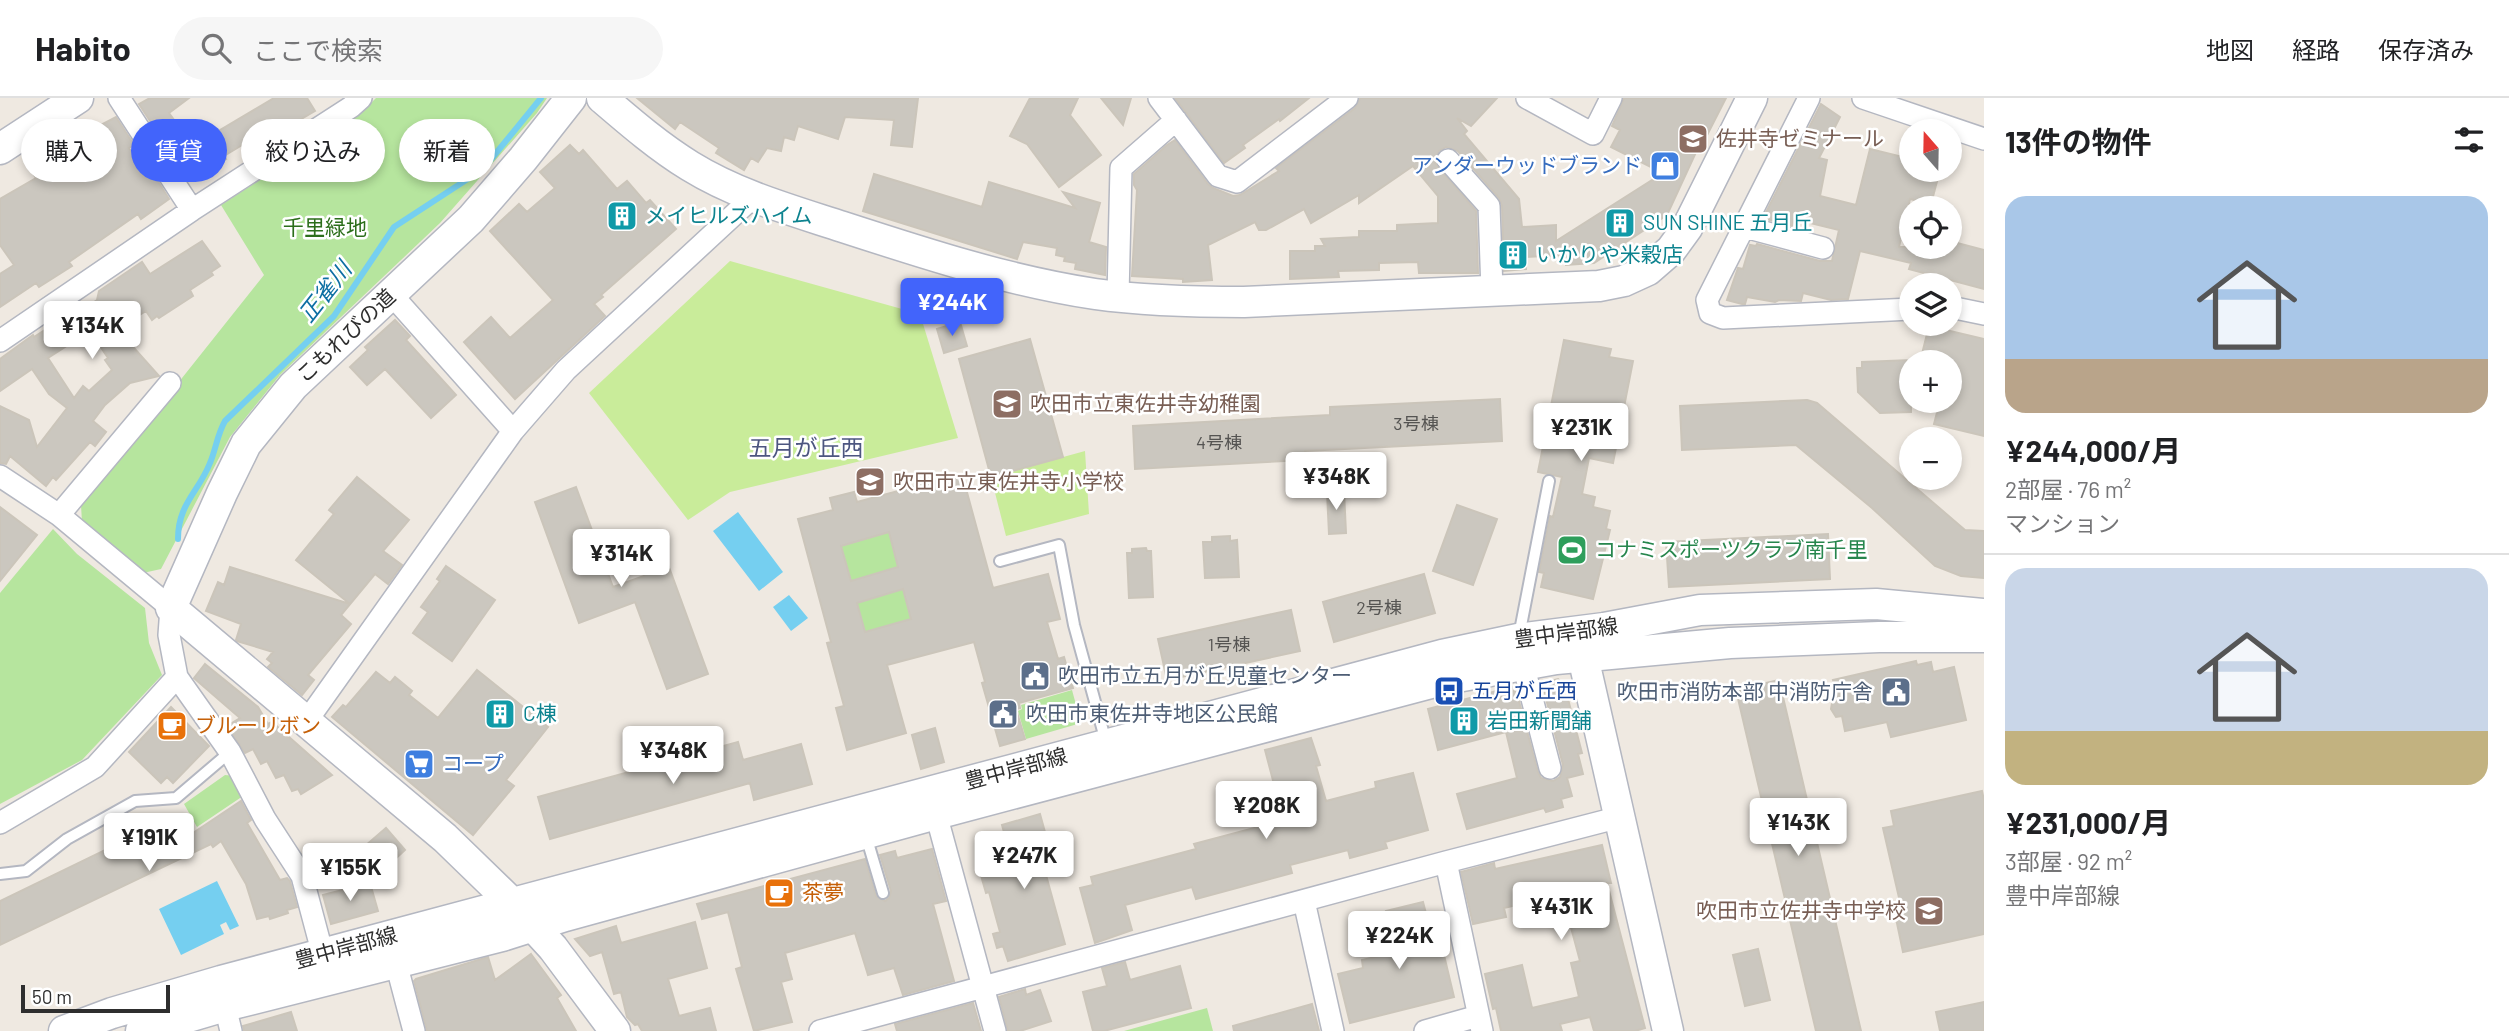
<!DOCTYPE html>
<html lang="ja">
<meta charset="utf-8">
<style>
:root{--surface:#fff;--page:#f6f6f6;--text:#202124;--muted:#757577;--line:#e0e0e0;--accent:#4264fb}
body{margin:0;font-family:Barlow,"Noto Sans JP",sans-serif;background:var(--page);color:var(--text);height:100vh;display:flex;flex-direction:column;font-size:26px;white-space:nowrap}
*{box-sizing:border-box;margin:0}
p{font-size:23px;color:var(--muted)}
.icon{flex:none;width:38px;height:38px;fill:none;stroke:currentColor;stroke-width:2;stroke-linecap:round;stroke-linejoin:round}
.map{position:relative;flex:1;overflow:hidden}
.details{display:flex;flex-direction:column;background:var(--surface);width:525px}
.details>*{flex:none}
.top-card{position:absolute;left:21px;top:21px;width:665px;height:63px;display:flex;gap:14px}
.needle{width:46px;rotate:340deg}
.tools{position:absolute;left:1899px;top:21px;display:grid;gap:14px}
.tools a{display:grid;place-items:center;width:63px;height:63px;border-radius:50%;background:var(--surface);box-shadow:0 4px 10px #0003;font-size:35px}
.scale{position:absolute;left:21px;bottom:18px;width:149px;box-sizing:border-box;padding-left:7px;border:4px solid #2e2e2e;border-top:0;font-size:19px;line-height:24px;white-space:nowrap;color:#2e2e2e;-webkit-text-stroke:5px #fff;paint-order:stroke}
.price{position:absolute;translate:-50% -60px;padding:0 16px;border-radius:7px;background:#fff;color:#222;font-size:23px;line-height:46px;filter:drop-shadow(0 2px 4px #0008)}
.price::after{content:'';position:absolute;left:50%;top:42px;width:21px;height:16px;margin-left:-10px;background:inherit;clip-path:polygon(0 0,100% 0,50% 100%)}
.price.active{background:var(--accent);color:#fff}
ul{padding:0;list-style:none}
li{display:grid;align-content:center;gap:14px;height:371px;padding:0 21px}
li+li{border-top:2px solid var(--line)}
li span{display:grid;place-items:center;height:217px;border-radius:21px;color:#555}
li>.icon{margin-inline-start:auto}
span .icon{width:126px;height:126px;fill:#fffc;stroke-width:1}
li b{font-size:30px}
h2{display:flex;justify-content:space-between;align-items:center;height:84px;padding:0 21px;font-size:30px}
.pill{padding:0 24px;border-radius:32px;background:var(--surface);box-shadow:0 4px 10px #0003;font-size:24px;line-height:63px}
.pill.active{background:var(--accent);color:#fff}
header{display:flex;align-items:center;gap:42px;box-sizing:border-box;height:98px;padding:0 35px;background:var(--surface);border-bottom:2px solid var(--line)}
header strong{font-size:33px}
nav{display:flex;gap:38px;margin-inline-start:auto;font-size:24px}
.search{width:490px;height:63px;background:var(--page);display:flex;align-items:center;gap:18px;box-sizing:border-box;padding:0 24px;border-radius:38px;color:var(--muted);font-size:26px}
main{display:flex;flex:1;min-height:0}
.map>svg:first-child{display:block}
</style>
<header>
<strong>Habito</strong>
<div class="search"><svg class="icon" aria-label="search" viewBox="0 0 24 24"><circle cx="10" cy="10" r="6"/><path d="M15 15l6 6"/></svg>ここで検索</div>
<nav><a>地図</a><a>経路</a><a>保存済み</a></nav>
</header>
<main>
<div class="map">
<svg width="1984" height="933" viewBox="0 0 1984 933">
<rect width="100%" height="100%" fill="#efe9e1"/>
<path fill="#b6e59e" d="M376 0H547L537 15 440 125 280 277 230 339 161 471 143 475 82 424 81 407 264 177 221 107 358 18Z
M934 421 906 504 911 521 865 534 844 460 817 454Z
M53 431 77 456 145 510 149 545 162 577 82 662 0 706V495Z
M1072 592 1081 625 1026 641 1018 613 1022 611 1021 607Z
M225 677 235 678 243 698 197 729 184 706Z
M1207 910 1213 933H1124Z"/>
<path fill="#c9ec9a" d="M730 163 920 216 958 340 730 394 688 422 589 295Z
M1085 353 1089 416 1006 438 991 379Z"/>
<path fill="#75cff0" d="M738 414 783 474 759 493 713 433Z
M789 497 808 520 791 533 773 509Z
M217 783 239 828 230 832 226 824 220 827 224 836 181 857 159 811Z"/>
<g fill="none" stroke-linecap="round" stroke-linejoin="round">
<path stroke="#75cff0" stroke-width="6" d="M178 441C178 406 198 395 210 365 216 351 217 337 225 323L334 218 394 129 483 71 541 0"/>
</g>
<path fill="#cbc7bf" stroke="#cbc5ba" stroke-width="2" fill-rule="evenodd" d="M150 0H189L169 15 174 22 156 32 139 6Z
M274 0H307L315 13 286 30 282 24 275 27 224 58 226 61 194 82 181 61 192 54 190 50Z
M637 0H918L912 49 891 47 894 22 845 19 838 41 798 28 794 42 784 39 781 53 767 50 758 64 751 60 744 72 716 55 719 50 680 24 675 31Z
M1030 0H1078L1070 17 1101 57 1059 89 1027 46 1010 38Z
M1101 0H1131L1123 27Z
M1175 0H1309L1280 23 1279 21 1243 47 1245 50 1224 65Z
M1360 0H1497L1471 28 1457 20 1467 33 1464 36 1519 101 1522 129 1556 127V143L1663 75 1611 49 1620 32 1612 28 1624 0H1726L1699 53 1697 52 1667 117 1594 165 1566 167 1565 157 1525 159 1526 171 1504 173 1502 108 1499 100 1458 53 1446 49 1439 53 1435 65 1476 113 1478 175H1419L1418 164 1379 165V172L1338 173 1339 179 1290 181V153H1315V148H1325L1321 141 1359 139V133H1397V127L1438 125V98L1413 68 1359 105V97L1311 125 1304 111 1266 132H1259L1255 124 1208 147 1212 182 1183 184V181L1132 178 1137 92 1134 87V76L1167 47 1175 42 1208 86 1213 90 1233 98 1240 97 1279 73 1276 70 1355 10Z
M1821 6 1840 19 1819 60 1827 62 1820 98 1856 107 1870 51 1911 61V72H1940L1931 106 1910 101 1899 149H1950V143L1984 152V191L1909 171 1911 165 1860 153 1848 201 1831 202 1803 195 1801 203 1779 202 1775 204 1747 199 1745 206H1742L1727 202 1738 170 1743 171 1750 147 1756 148 1757 146 1820 163H1832L1839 132 1794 121 1792 128 1763 120Z
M116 19 134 47 129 50 149 80 154 77 169 101 141 121 138 116 69 164 72 168 39 189 36 185 0 209V176L14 167 0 147V101L36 80 32 74 41 67 33 56 54 43 62 55 96 32 95 30Z
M570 47 579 56 583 52 617 91 627 83 646 105 650 102 676 131 601 197 603 199 594 206 605 218 515 301 464 244 491 219 510 240 553 202 490 133 519 106 527 114 555 90 540 74Z
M874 76 982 109 989 84 1075 110 1063 94 1100 105 1089 144 1106 149 1105 177 1075 171 1076 165 1064 163 1065 159 1056 157 1057 150 1023 144 1017 161 863 113Z
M202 143 220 168 211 174 213 177 190 192 193 198 159 220 157 218 152 222 146 213 117 231 159 278 130 285 105 307 93 323 106 334 95 348 90 344 56 382 53 379 46 388 10 358 6 366 0 365V308L29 322 37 349 67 310 49 296 32 271 0 293V261L33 237 34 239 68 217 70 220 97 202 99 193 142 164 150 176ZM90 233 108 260 105 262 112 272 89 293 83 288 74 300 48 260Z
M395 222 410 238 406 242 456 297 431 320 385 271 367 287 350 269 368 252 365 249Z
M960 224 967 248 944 255 937 231Z
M1929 228 1984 241V338L1934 326 1940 303H1950V264H1920Z
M1030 241 1063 359 991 379 959 261Z
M1564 242 1611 251 1609 259 1633 263 1613 365 1589 360 1582 396 1595 399 1593 409 1610 413 1606 431 1610 432 1593 501 1541 489 1544 475 1539 474 1550 418 1553 419 1562 379 1538 374Z
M1911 262V314L1880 315 1858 294 1857 270H1862V264Z
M1500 301 1502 343 1305 353V362L1135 371 1133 328 1330 317V309Z
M1807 302 1817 305 1965 432 1984 433V480L1961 478 1935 468 1872 410 1796 347 1682 352 1680 308Z
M962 376 993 490 1048 476 1060 521 1047 524 1058 561 1064 559 1073 590 1019 605 1020 610 1016 611 1025 641 1000 648 982 585 985 584 974 544 887 567 906 635 847 652 836 610 844 608 827 545 831 544 798 421 833 412 830 400 854 394 857 404ZM889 434 898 469 851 483 841 448ZM903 491 911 521 865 534 857 505Z
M357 379 409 422 383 453 402 467 388 486 375 476 341 517 351 526 308 577 314 582 302 597 268 569 272 565 267 561 273 554 237 543 236 542 241 526 206 513 218 484 224 487 230 469 350 506 296 462 334 416 329 412Z
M576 389 613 489 644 478 642 470 666 461 708 576 667 591 635 504 579 525 535 404Z
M1344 393 1346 435 1329 436 1327 394Z
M1457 407 1497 421 1473 487 1433 473Z
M0 409 37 437 0 483Z
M1828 436 1830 481 1669 489 1666 444Z
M1230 438V443L1237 442 1239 479 1205 480 1203 444H1212V439Z
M1146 450 1147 453H1151L1153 499 1129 500 1127 455H1132V451Z
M446 468 495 502 452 563 413 535 428 514 421 509 440 483 437 481Z
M1424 476 1435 515 1334 544 1323 504Z
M1291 512 1300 553 1167 582 1158 541Z
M1916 563 1917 567 1931 564 1933 574 1954 569 1966 622 1891 639 1887 624 1845 633 1842 618 1836 619 1831 611 1832 605 1835 603 1831 586 1834 585 1833 582Z
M205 566 258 609 268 626 272 624 332 677 301 696 298 691 292 693 284 677 276 680 267 663 261 666 253 651 245 655 227 628 240 620 194 580Z
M477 572 548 629 506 682 514 688 473 737 332 619 343 607 346 609 376 574 390 585 395 579 412 593 409 597 438 620Z
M1558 581 1563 586 1568 601 1582 655 1578 656 1583 676 1567 680 1572 698 1561 701 1563 709 1546 714 1544 710 1467 731 1457 696 1517 680 1506 634 1438 652 1428 611 1512 589 1513 593 1516 592 1538 674 1541 680 1553 683 1560 679 1563 667 1542 585Z
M1779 582 1861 933H1816L1736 592Z
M171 609 209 648 173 685 167 679 161 685 129 654Z
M935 630 944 664 921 671 912 637Z
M1311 640 1320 667 1316 668 1326 703 1376 690 1375 684 1413 675 1428 732 1385 744 1387 750 1350 760 1348 752 1290 767 1292 775 1196 801 1192 789 1125 807 1132 832 1095 845 1080 790 1093 787 1091 779 1196 751 1194 746 1292 720 1283 688 1275 690 1265 652Z
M738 644 743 662 801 646 812 686 754 702 750 685 550 741 538 699Z
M1982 693 1984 702V836L1903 854 1893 806 1900 804 1883 730 1894 728 1891 713Z
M241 703 251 722 247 725 280 782 287 780 290 783 297 809 287 812 288 815 270 821 269 818 257 821 246 786 221 743 213 749 211 746 0 847V803L173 719 184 741Z
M1040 716 1056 774 1046 777 1065 846 1008 863 1003 848 997 850 993 836 1000 834 989 794 986 795 980 774 1003 768 995 741 1005 738 1002 727Z
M386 730 405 752 378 777 358 754Z
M1602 747 1611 785H1607L1645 930 1635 933H1594L1590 919 1560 926 1562 933H1501L1496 910 1493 911 1485 876 1522 867 1532 910 1579 899 1571 865 1580 863 1562 796 1504 810 1506 819 1473 826 1461 774 1494 765 1495 771Z
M932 751 946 803 933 806 954 883 903 897 894 870 868 877 855 835 785 855 792 881 781 884 792 924 754 933 736 871 742 869 728 814 702 821 697 806 865 761 876 798 885 803 889 800 891 793 880 757 895 753 897 760Z
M370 785 378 813 331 826 323 797Z
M1423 804 1437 858 1444 857 1454 899 1350 925 1338 876 1363 870 1362 862 1396 854 1386 813Z
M695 824 707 870 668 881 679 918 710 910 716 933H642L638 926 635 927 627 919 621 894 614 896 602 854 590 858 575 841 616 828 621 845Z
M1758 851 1770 902 1745 908 1733 857Z
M531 856 561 897 557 900 576 933H427L414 883 416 881 488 859 495 882Z
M1125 864 1130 882 1180 868 1191 910 1104 933H1093L1083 894 1107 888 1102 870Z
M1025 891 1026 897 1040 892 1051 923 1020 933H1008L999 899Z
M1984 904V933H1940L1936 914Z
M973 905 981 933H897L895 926Z
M1312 906 1319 933H1234L1233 928Z
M291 914 297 933H244L243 928Z"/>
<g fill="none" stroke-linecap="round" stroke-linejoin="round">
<g stroke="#b4b7c1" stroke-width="14">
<path id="lane" d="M1000 463 1059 447 1074 527 1106 644
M1519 538 1549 383
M866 738 883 795
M0 776 26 773 67 741 135 703 176 700 230 654"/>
</g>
<g stroke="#b4b7c1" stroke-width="24">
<path id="street" d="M119 0 192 112
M1159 0 1218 78 1237 84 1347 0
M1527 0 1593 36 1611 0
M1809 0 1707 202 1710 215 1723 220 1911 211
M1863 0 1984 41
M1448 62 1489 108 1492 193
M1745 129 1823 150
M391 196 513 333
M1118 198 1121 70 1176 22
M1950 209 1984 216
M0 243 192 112 351 9 361 0
M0 378 59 417 171 510 169 537 177 579 230 654 265 721 302 778 323 857
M59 417 170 285
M1523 566 1550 670
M306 624 513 333 566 272 752 100
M933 705 995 933
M0 725 95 669 177 579
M1446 764 1482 933
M1304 803 1333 933
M396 865 414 933
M225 908 231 933
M820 933 1446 764 1620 719
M1425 933 1478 918"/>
</g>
<g stroke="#b4b7c1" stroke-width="33">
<path id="secondary" d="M571 0 523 61 471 121 293 288 246 346 222 395 171 510 445 740 511 804 553 850 615 933
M602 0C630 24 659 49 690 68 737 97 791 112 843 129 926 156 1009 183 1095 196 1145 203 1194 204 1244 204L1599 188 1624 183 1648 172 1671 152 1687 130 1752 0
M0 51 78 0
M1579 541 1668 933
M64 933 112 915 221 883 1442 557 1518 541 1604 530 1700 512 1876 506 1984 516
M141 933 225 908 502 838 565 818 936 716 1446 581 1556 561 1730 545 1879 539H1984"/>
</g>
<use href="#lane" stroke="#fff" stroke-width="10"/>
<use href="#street" stroke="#fff" stroke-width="21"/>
<use href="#secondary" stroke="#fff" stroke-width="30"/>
</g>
<defs>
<g id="school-square" transform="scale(1.575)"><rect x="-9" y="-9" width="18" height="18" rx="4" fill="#8d6e63" stroke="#fff"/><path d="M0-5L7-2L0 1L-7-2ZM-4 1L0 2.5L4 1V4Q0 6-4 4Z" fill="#fff"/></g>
<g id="shop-square" transform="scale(1.575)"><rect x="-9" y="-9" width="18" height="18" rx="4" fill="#3f7fe0" stroke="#fff"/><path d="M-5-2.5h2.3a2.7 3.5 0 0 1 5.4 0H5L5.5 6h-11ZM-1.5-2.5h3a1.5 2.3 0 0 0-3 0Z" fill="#fff"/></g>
<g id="building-square" transform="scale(1.575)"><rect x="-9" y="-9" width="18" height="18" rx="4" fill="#0f9aa8" stroke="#fff"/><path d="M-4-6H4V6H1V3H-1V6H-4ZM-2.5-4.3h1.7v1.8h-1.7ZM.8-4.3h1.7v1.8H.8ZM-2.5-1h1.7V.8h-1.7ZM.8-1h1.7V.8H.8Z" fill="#fff"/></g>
<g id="stadium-square" transform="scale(1.575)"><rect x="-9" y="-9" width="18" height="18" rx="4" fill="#2e9e5b" stroke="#fff"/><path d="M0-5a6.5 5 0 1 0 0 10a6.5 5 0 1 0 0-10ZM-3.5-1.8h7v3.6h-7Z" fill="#fff"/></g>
<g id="civic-square" transform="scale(1.575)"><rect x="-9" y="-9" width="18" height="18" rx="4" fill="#5c6f8a" stroke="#fff"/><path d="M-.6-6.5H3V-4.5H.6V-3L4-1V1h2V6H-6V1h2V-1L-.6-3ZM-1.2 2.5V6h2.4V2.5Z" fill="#fff"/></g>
<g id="bus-square" transform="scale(1.575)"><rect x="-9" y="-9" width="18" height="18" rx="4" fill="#1a4fb4" stroke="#fff"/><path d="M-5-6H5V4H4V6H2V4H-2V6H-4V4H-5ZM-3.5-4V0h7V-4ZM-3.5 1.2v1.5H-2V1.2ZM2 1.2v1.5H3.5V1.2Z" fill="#fff"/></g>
<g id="cafe-square" transform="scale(1.575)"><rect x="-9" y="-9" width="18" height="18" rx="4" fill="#e8710a" stroke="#fff"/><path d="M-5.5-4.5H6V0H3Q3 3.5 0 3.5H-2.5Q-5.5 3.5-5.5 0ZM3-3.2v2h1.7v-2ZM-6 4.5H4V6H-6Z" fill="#fff"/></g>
<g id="supermarket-square" transform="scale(1.575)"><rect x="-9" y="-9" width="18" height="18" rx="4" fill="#3f7fe0" stroke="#fff"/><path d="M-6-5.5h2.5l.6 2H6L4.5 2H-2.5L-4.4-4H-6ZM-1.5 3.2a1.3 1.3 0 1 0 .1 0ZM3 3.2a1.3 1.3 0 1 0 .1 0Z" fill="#fff"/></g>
</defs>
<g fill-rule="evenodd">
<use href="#school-square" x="1693" y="41"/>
<use href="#shop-square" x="1665" y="68"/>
<use href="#building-square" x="622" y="118"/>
<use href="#building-square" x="1620" y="125"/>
<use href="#building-square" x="1513" y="157"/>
<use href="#school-square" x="1007" y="306"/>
<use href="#school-square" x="870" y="384"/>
<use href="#stadium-square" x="1572" y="452"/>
<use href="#civic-square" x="1035" y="578"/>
<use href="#bus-square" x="1449" y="593"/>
<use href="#civic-square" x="1896" y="594"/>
<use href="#building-square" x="500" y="616"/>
<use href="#civic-square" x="1003" y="616"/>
<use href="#building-square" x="1464" y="623"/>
<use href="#cafe-square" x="172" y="628"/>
<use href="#supermarket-square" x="419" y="666"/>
<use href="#cafe-square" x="779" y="795"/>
<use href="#school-square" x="1929" y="813"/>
</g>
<g text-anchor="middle" stroke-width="5" stroke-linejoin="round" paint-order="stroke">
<g font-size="18" fill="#555452">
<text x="1416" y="332">3号棟</text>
<text x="1219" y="351">4号棟</text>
<text x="1379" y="516">2号棟</text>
<text x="1229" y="553">1号棟</text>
</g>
<g font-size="21" fill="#785e54" stroke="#fff" text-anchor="start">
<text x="1716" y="48">佐井寺ゼミナール</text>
<text x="1030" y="313">吹田市立東佐井寺幼稚園</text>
<text x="893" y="391">吹田市立東佐井寺小学校</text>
<text x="1906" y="820" text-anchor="end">吹田市立佐井寺中学校</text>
</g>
<g font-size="21" fill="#366cbe" stroke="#fff" text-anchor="end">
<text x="1642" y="75">アンダーウッドブランド</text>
<text x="442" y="673" text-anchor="start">コープ</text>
</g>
<g font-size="21" fill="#0d838f" stroke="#fff" text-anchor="start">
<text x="645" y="125">メイヒルズハイム</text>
<text x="1643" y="132">SUN SHINE 五月丘</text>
<text x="1536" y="164">いかりや米穀店</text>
<text x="523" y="623">C棟</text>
<text x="1487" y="630">岩田新聞舗</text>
</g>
<g font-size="21" fill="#2c6e1b" stroke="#fff">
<text x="325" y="137">千里緑地</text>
</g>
<g font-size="21" fill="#2e2e2e" stroke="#fff">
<text transform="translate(346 238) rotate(-43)" y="7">こもれびの道</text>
<text transform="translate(1566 535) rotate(-8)" y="7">豊中岸部線</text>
<text transform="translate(1016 671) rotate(-15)" y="7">豊中岸部線</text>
<text transform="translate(346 850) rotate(-15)" y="7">豊中岸部線</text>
</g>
<g font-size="21" fill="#27864d" stroke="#fff" text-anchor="start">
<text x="1595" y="459">コナミスポーツクラブ南千里</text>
</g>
<g font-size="21" fill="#4e5e75" stroke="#fff" text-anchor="start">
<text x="1058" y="585">吹田市立五月が丘児童センター</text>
<text x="1873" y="601" text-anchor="end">吹田市消防本部 中消防庁舎</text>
<text x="1026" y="623">吹田市東佐井寺地区公民館</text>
</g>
<g font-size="21" fill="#164399" stroke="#fff" text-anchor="start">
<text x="1472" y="600">五月が丘西</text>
</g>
<g font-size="21" fill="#c56008" stroke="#fff" text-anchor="start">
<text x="195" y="635">ブルーリボン</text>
<text x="802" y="802">茶夢</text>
</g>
<g font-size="23" font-style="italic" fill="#0d6fa3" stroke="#fff">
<text transform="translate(325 194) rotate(-52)" y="8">正雀川</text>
</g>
<g font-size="23" fill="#4d5680" stroke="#fff">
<text x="806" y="358">五月が丘西</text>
</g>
</g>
</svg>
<div class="tools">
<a><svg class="needle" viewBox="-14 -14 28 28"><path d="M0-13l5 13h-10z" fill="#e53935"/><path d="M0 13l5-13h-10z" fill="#757577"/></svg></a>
<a><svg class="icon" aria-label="locate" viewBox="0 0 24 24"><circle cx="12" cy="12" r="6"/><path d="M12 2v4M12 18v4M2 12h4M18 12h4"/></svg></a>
<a><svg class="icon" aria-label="layers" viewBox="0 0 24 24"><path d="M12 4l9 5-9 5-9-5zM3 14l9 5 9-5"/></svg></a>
<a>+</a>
<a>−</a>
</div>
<div class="scale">50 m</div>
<b class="price active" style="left:952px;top:240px">¥244K</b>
<b class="price" style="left:92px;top:263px">¥134K</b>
<b class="price" style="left:1581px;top:365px">¥231K</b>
<b class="price" style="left:1336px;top:414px">¥348K</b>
<b class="price" style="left:621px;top:491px">¥314K</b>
<b class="price" style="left:673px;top:688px">¥348K</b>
<b class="price" style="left:1266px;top:743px">¥208K</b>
<b class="price" style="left:1798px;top:760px">¥143K</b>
<b class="price" style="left:149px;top:775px">¥191K</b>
<b class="price" style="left:1024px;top:793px">¥247K</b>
<b class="price" style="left:350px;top:805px">¥155K</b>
<b class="price" style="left:1561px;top:844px">¥431K</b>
<b class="price" style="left:1399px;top:873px">¥224K</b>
<div class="top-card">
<a class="pill">購入</a>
<a class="pill active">賃貸</a>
<a class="pill">絞り込み</a>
<a class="pill">新着</a>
</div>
</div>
<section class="details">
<h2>13件の物件<svg class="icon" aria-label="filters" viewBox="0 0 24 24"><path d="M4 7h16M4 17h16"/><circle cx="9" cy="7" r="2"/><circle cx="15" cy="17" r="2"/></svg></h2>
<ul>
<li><span style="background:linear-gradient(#a9c7e8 75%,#b9a48a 0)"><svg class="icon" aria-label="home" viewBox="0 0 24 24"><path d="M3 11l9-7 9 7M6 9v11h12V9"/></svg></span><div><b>¥244,000/月</b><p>2部屋 · 76 m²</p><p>マンション</p></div></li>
<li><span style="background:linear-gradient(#c9d6e8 75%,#c2b280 0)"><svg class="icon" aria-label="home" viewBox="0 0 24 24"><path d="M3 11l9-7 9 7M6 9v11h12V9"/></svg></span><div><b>¥231,000/月</b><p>3部屋 · 92 m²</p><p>豊中岸部線</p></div></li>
</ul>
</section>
</main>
